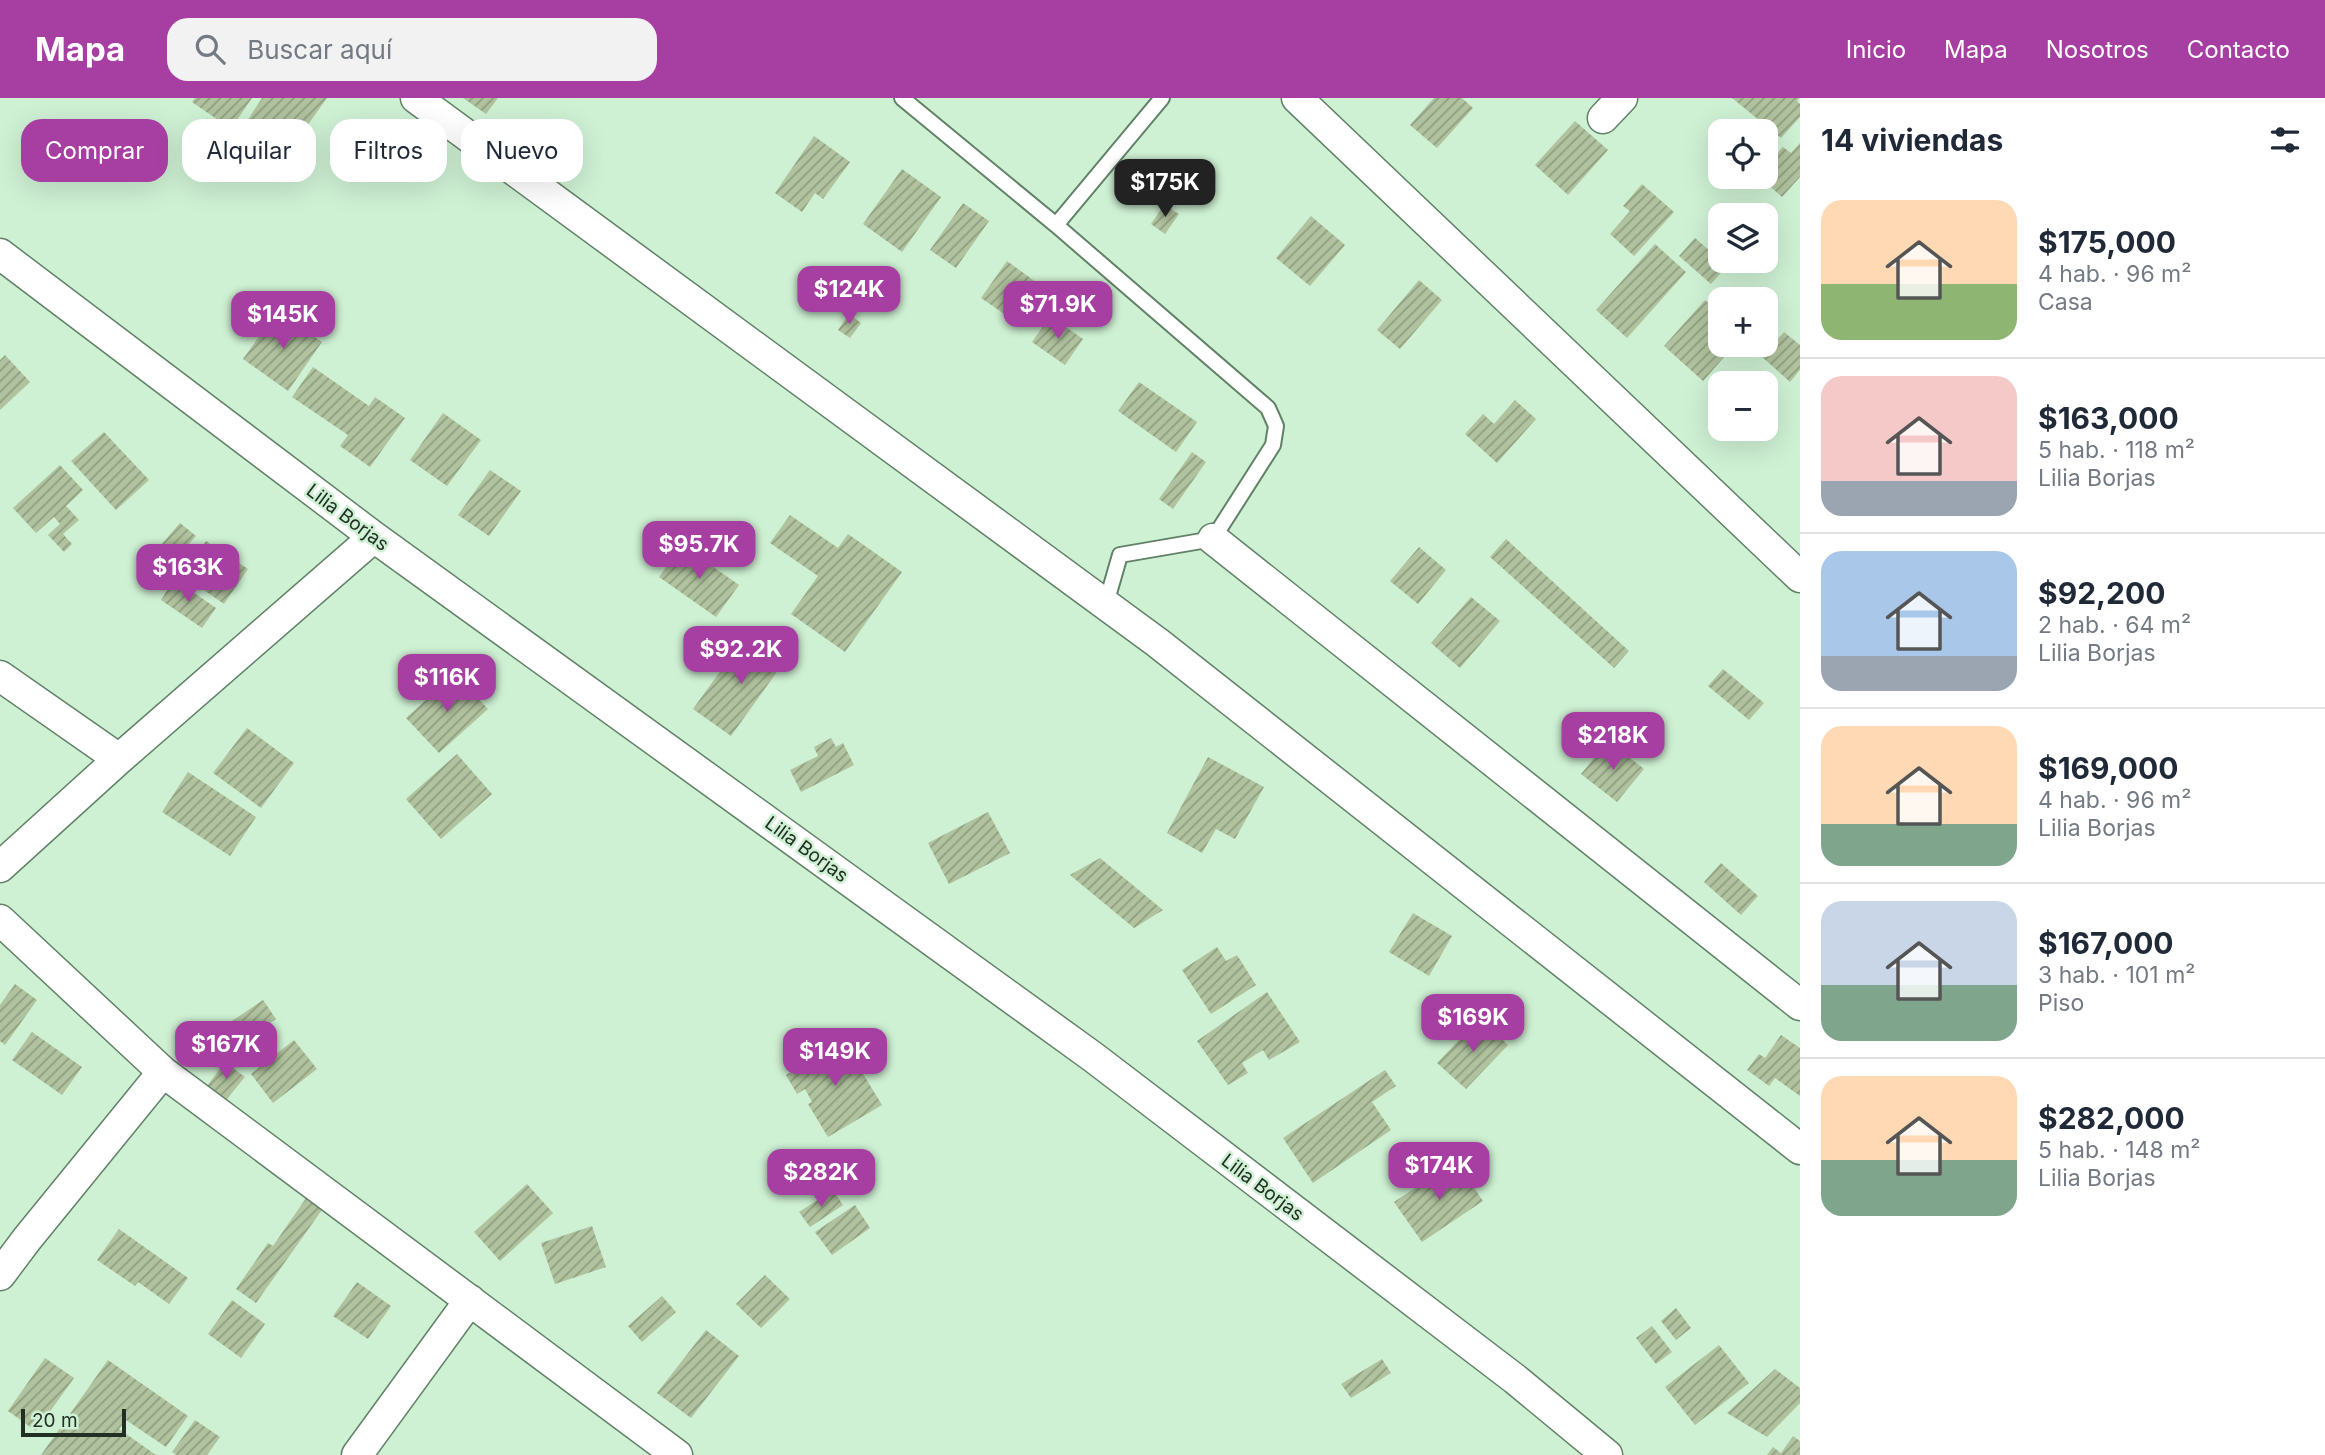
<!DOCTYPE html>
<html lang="es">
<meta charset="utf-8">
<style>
:root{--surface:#fff;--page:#f2f2f3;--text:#1f2937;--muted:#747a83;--line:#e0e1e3;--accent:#a73fa2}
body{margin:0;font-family:Inter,sans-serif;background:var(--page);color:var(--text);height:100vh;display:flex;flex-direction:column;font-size:26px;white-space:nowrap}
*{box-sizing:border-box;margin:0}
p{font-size:23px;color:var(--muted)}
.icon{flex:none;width:38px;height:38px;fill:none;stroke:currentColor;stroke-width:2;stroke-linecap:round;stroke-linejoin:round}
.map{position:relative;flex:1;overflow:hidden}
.drawer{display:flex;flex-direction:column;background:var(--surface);width:525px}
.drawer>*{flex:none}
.hud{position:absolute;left:21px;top:21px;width:665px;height:63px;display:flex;gap:14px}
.controls{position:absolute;left:1708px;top:21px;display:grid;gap:14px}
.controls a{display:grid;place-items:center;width:70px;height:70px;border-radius:14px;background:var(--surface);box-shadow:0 7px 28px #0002;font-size:35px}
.scale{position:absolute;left:21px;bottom:18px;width:105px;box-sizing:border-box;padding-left:7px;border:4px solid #222f24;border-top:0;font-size:19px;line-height:24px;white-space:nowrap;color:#222f24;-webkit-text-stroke:5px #cef0d3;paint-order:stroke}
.price{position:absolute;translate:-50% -60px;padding:0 16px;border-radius:14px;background:var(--accent);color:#fff;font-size:23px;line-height:46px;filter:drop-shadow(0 2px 4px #0008)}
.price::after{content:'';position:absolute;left:50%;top:42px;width:21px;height:16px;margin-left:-10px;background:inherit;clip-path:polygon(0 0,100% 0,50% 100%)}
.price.active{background:#222;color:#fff}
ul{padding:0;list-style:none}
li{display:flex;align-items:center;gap:21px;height:175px;padding:0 21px}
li+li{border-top:2px solid var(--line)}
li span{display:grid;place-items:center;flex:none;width:196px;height:140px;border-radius:21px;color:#555}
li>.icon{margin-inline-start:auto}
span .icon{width:84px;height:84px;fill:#fffc;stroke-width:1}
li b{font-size:30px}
h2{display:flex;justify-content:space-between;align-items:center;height:84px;padding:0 21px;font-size:30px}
.tag{padding:0 24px;border-radius:21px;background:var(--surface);box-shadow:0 7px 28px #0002;font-size:24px;line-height:63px}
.tag.active{background:var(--accent);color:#fff}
header{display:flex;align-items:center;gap:42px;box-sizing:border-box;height:98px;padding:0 35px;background:var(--accent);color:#fff}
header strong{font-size:33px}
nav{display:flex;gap:38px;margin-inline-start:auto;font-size:24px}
.search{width:490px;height:63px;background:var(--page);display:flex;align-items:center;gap:18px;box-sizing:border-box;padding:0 24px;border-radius:21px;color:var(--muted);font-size:26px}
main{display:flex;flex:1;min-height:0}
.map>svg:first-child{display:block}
</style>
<header>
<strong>Mapa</strong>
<div class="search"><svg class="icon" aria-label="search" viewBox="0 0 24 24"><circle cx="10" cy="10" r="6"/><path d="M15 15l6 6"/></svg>Buscar aquí</div>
<nav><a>Inicio</a><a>Mapa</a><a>Nosotros</a><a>Contacto</a></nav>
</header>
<main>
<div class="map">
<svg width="1800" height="1357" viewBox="0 0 1800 1357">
<defs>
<pattern id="building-hatch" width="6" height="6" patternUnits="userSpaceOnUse" patternTransform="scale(1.75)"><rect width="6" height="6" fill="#b0c29e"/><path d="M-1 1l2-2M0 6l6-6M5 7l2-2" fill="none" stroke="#8f9e81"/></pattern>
</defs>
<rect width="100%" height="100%" fill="#cef0d3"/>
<path fill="url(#building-hatch)" d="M195 0H252L231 31 192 4Z
M262 0H327L289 53 247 23Z
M463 0H498L486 16Z
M1434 0H1462L1473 10 1437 50 1410 27Z
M1732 0H1799L1797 3 1800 6V19L1781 40Z
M1575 23 1608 52 1568 97 1535 67Z
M814 38 850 64 823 101 815 95 802 114 775 95Z
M1800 45V79L1782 99 1766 85 1767 65 1783 49 1791 55Z
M902 71 941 99 902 154 863 126Z
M1642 86 1674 114 1634 158 1610 136 1630 113 1623 108Z
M963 105 989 123 956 170 930 152Z
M1164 107 1179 116 1165 136 1151 126Z
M1311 118 1345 147 1310 188 1276 160Z
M1695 140 1727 168 1711 186 1679 158Z
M1655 146 1686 174 1627 240 1596 212Z
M1007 163 1044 190 1019 226 981 200Z
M1419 182 1442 202 1400 251 1377 232Z
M1705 202 1720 215V247H1735L1703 283 1664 248Z
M277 213 322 244 288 293 243 261Z
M849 216 861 225 850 240 838 232Z
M1050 218 1083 241 1065 267 1032 244Z
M1784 234 1800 247V272L1790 284 1762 259Z
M5 257 30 284 0 312V262Z
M313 269 369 308 375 299 405 320 370 369 340 348 348 337 292 299Z
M1139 284 1197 324 1176 354 1118 313Z
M1515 302 1536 321 1497 365 1465 336 1483 316 1494 326Z
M443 315 481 342 447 388 410 362Z
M104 334 149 382 116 412 71 363Z
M1192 354 1206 364 1173 411 1159 401Z
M60 367 83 392 66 408 79 422 63 436 72 446 64 454 48 437 60 426 54 419 36 435 13 410Z
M490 372 521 393 489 438 458 417Z
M790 417 838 450 848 436 902 474 845 554 791 516 818 478 770 445Z
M180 425 196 438 170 468 154 455Z
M1506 441 1629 553 1614 570 1490 459Z
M206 443 248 471 224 506 182 477Z
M682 447 739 487 716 519 659 479Z
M1419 449 1446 472 1418 506 1390 483Z
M174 481 216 510 202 530 161 502Z
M1471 499 1500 523 1460 570 1431 545Z
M786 534 799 543 731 638 693 611 737 550 762 568Z
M1723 571 1764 605 1749 622 1708 588Z
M455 576 488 611 439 655 406 620Z
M247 630 294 665 261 710 213 675Z
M831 640 836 649 843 645 854 667 801 694 790 672 818 658 814 649Z
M1608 643 1644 671 1617 704 1581 676Z
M457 656 492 696 441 741 406 701Z
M1208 659 1264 689 1235 741 1216 731 1202 755 1167 735Z
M188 674 256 719 230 758 162 714Z
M988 714 1010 755 949 786 928 745Z
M1100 760 1163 812 1134 830 1070 777Z
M1721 765 1758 798 1741 817 1704 784Z
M1413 815 1452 838 1429 878 1389 854Z
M1217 849 1226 863 1237 857 1256 887 1211 916 1182 872Z
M15 886 37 902 5 947 0 943V907Z
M1267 894 1300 944 1269 962 1263 952 1242 965 1248 975 1228 987 1197 943Z
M263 902 276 921 226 955 213 936Z
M1480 920 1508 947 1466 991 1437 965Z
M32 934 82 969 62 997 12 962Z
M1781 937 1800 950V998L1775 980 1769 988 1747 972 1759 956 1765 960Z
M294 942 317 971 273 1005 251 976Z
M843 943 882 1007 828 1039 808 1006 812 1004 805 991 797 996 786 977 807 965 804 961 830 945 832 950Z
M225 964 245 979 226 1002 207 988Z
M1385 972 1396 988 1372 1004 1391 1032 1313 1085 1283 1040Z
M1456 1063 1483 1103 1422 1144 1394 1104Z
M527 1086 553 1115 500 1163 474 1134Z
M313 1090 329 1102 256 1205 236 1191 268 1145 273 1148Z
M833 1092 843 1107 810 1129 799 1114Z
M855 1107 870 1130 832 1157 815 1134Z
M592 1128 606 1169 555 1186 541 1145Z
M119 1131 188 1180 169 1206 138 1184 135 1188 97 1162Z
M765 1177 790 1201 761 1230 736 1206Z
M357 1184 391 1208 368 1241 333 1218Z
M662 1198 676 1214 642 1244 628 1228Z
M232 1202 265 1226 241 1260 208 1236Z
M1676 1210 1691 1230 1676 1242 1661 1223Z
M1652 1228 1672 1254 1656 1266 1636 1240Z
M706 1232 739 1258 691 1320 657 1295Z
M1719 1247 1749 1285 1695 1327 1665 1289Z
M45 1260 74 1280 36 1333 8 1313Z
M1382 1261 1391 1275 1351 1300 1341 1286Z
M108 1262 188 1318 166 1349 126 1322 119 1331 156 1357H41Z
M1775 1271 1800 1290V1305L1767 1339 1727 1315Z
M195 1322 220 1339 207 1357H177L172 1354Z
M1793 1338 1800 1343V1357H1767L1773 1349 1781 1355Z"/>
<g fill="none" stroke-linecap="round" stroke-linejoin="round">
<g stroke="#628268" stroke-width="18">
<path id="lane" d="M902 0 1056 127 1268 310 1276 328 1273 347 1213 441 1120 457 1105 509
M1056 127 1162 0"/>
</g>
<g stroke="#628268" stroke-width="33">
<path id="street" d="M416 0 1158 545 1800 1051
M1297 0 1800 479
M1603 20 1622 0
M0 156 374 439 1093 959 1515 1281 1607 1357
M1213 441 1800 907
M0 578 119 661
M0 769 119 661 374 439
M0 822 163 974 677 1357
M0 1177 27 1141 163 974
M357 1357 470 1202"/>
</g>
<use href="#lane" stroke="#fff" stroke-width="14"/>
<use href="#street" stroke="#fff" stroke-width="30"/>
</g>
<g text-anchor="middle" stroke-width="5" stroke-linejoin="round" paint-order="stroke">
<g font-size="19" fill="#222f24" stroke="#cef0d3">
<text transform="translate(348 419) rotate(37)" y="7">Lilia Borjas</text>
<text transform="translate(807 751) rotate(36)" y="7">Lilia Borjas</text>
<text transform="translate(1263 1089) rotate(37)" y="7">Lilia Borjas</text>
</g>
</g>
</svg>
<div class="controls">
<a><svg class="icon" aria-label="locate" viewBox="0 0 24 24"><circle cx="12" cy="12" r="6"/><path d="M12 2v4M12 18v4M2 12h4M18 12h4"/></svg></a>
<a><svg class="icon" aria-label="layers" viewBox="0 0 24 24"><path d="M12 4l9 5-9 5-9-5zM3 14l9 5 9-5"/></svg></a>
<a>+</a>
<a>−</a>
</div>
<div class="scale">20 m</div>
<b class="price active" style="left:1165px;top:121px">$175K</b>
<b class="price" style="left:849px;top:228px">$124K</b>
<b class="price" style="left:1058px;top:243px">$71.9K</b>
<b class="price" style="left:283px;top:253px">$145K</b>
<b class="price" style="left:699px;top:483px">$95.7K</b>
<b class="price" style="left:188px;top:506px">$163K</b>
<b class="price" style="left:741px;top:588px">$92.2K</b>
<b class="price" style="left:447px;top:616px">$116K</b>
<b class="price" style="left:1613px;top:674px">$218K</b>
<b class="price" style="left:1473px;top:956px">$169K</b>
<b class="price" style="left:226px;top:983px">$167K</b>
<b class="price" style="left:835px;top:990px">$149K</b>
<b class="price" style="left:1439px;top:1104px">$174K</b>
<b class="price" style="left:821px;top:1111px">$282K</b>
<div class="hud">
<a class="tag active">Comprar</a>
<a class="tag">Alquilar</a>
<a class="tag">Filtros</a>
<a class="tag">Nuevo</a>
</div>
</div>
<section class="drawer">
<h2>14 viviendas<svg class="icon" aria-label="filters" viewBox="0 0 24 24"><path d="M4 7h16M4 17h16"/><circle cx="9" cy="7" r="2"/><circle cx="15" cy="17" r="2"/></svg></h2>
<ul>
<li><span style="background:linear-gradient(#ffd9b3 60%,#8fb573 0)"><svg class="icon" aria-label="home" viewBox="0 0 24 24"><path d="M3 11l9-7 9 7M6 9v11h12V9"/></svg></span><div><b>$175,000</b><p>4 hab. · 96 m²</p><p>Casa</p></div></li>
<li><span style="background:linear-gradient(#f6c9c9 75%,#9aa5b1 0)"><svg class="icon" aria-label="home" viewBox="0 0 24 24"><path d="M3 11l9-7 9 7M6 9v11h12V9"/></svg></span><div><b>$163,000</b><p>5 hab. · 118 m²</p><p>Lilia Borjas</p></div></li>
<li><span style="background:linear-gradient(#a9c7e8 75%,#9aa5b1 0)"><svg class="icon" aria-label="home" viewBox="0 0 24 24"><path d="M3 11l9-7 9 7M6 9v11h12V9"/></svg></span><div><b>$92,200</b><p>2 hab. · 64 m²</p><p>Lilia Borjas</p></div></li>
<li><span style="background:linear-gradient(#ffd9b3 70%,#7fa58c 0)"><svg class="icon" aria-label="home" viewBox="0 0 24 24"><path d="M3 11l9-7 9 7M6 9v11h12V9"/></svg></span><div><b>$169,000</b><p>4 hab. · 96 m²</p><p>Lilia Borjas</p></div></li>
<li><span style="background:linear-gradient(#c9d6e8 60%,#7fa58c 0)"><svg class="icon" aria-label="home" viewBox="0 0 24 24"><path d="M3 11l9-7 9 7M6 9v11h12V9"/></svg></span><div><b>$167,000</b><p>3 hab. · 101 m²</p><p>Piso</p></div></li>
<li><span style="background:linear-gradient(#ffd9b3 60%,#7fa58c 0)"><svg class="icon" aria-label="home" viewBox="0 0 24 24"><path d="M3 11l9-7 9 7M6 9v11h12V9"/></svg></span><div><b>$282,000</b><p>5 hab. · 148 m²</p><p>Lilia Borjas</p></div></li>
</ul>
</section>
</main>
